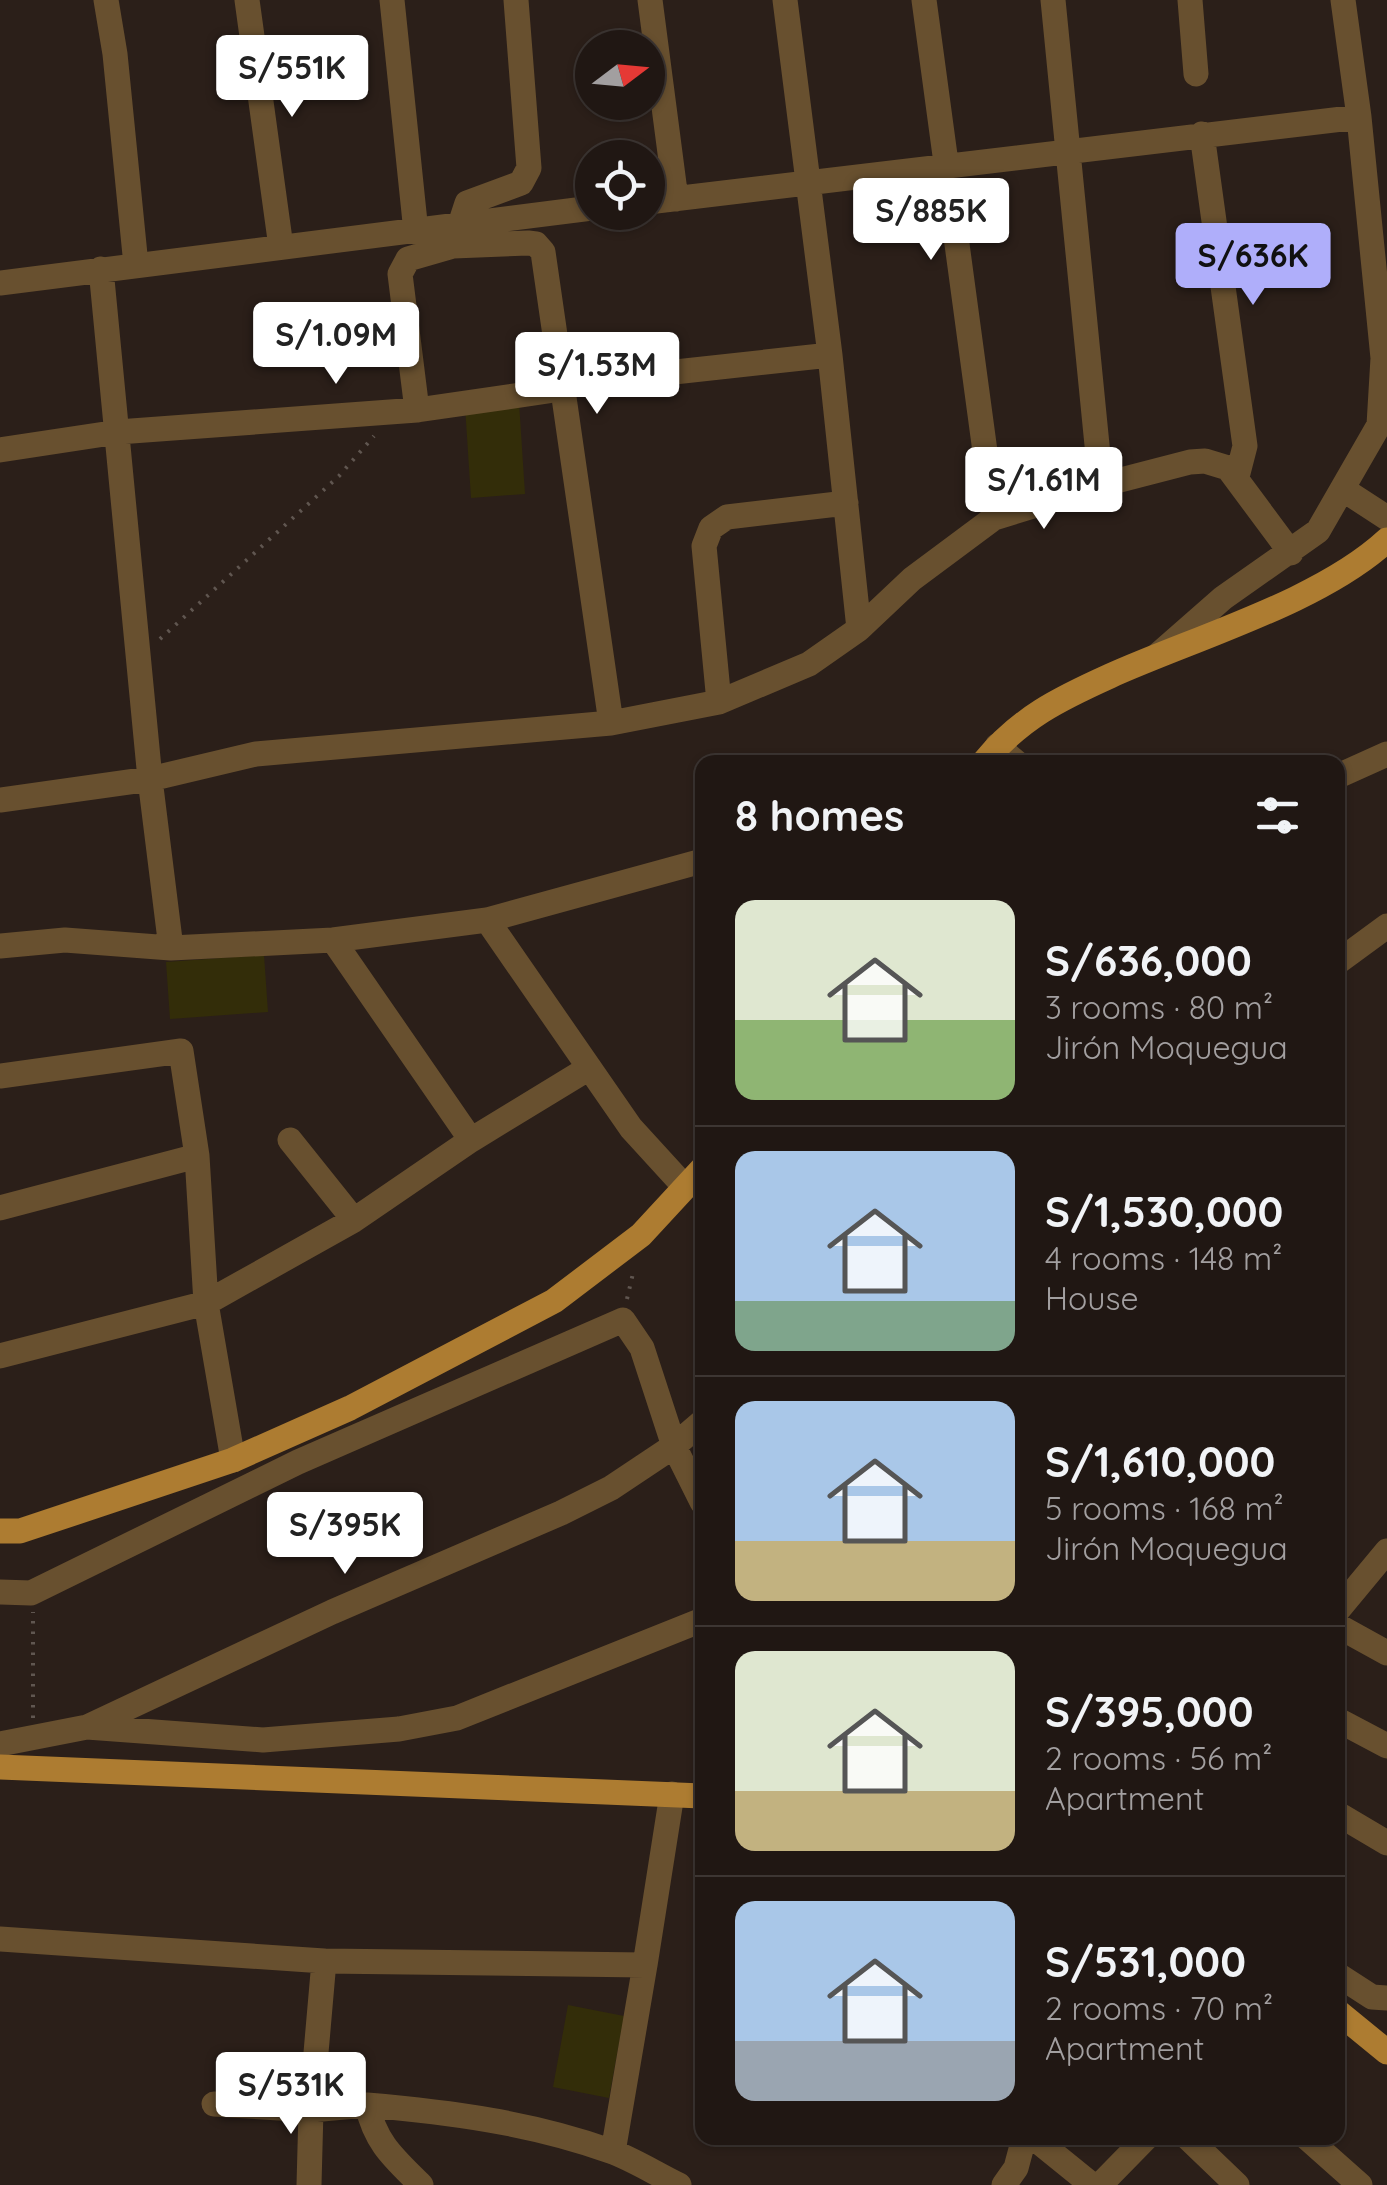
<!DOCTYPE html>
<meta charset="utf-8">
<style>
:root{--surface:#201713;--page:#28201c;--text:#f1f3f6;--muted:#a29fa0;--line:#3d3633;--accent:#afaefa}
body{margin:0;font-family:Quicksand,sans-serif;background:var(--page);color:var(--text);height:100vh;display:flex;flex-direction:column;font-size:38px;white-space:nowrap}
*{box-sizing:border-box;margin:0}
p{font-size:32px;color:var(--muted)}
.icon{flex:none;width:55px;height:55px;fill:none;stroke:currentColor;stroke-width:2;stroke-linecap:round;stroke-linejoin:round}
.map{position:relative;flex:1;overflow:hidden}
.drawer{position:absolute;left:695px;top:755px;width:650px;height:1390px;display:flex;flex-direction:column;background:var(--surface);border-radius:20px;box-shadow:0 2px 8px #0004,0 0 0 2px var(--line)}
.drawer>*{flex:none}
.needle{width:65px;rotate:74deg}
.tools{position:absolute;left:575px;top:30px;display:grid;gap:20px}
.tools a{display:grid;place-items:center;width:90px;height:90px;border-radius:50%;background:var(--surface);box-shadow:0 2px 8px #0004,0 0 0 2px var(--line);font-size:50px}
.price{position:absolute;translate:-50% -85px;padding:0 22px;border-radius:10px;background:#fff;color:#222;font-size:32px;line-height:65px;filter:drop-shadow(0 2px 5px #0008)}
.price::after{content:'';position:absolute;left:50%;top:60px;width:30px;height:22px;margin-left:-15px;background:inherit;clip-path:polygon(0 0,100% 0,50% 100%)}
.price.selected{background:var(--accent);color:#111}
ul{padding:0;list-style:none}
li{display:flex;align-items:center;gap:30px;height:250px;padding:0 40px}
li+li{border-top:2px solid var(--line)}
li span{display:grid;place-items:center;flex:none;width:280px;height:200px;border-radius:20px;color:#555}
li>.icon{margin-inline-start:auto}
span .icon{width:120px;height:120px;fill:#fffc;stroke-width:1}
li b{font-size:42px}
h2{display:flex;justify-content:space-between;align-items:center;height:120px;padding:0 40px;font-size:42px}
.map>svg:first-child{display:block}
</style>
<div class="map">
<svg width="1387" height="2185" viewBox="0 0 1387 2185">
<rect width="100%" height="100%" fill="#2b1f19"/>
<path fill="#332d09" d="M519 402 525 494 471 498 465 406Z
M264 955 268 1012 170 1019 166 962Z
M568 2005 624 2016 609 2098 553 2087Z"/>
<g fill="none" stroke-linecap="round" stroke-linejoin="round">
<path stroke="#605650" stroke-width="4" stroke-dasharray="2.5 8" stroke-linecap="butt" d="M160 639 339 476 374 436
M627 1299 634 1269
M33 1718V1612"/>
<path stroke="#68502f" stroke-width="25" d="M106 0 115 54 136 265
M247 0 281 247
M392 0 416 232
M650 0 676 199
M785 0 830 355 859 629
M924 0 994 518
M1053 0 1098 455 1105 484
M1190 0 1196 74
M1202 134 1245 446 1237 477
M648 202 1359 117
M453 246 528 243 536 244 543 252 611 723
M101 269 150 779 171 948
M0 283 592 208
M417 410 400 274 408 259 453 246 467 203 521 183 529 168 516 0
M0 450 118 432 417 410 548 391 565 384 830 355
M1344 490 1387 518
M1158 655 1223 598 1318 531 1379 425 1383 358 1359 117 1343 0
M719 702 704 546 711 528 727 517 846 503
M997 746 1016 762
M1338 776 1387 754
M0 800 150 779 256 754 611 723 719 702 809 664 859 629 912 579 994 518 1105 484 1190 462 1205 461 1228 468 1291 553
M487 920 631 1128 684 1186
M333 940 471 1140
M0 946 65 940 171 948 333 940 487 920 702 861
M1338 962 1387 926
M0 1076 181 1051 197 1156 206 1303 233 1460
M290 1140 354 1220
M0 1208 197 1156
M0 1356 206 1303 354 1220 471 1140 589 1068
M0 1592 31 1593 298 1462 623 1320 642 1348 674 1446 702 1502
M1338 1610 1387 1551
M1338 1626 1387 1653
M1338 1720 1387 1746
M87 1727 263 1740 399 1729 457 1718 702 1620
M0 1744 87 1727 332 1612 561 1513 611 1488 674 1446 702 1422
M1338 1814 1387 1843
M0 1939 324 1961 645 1965 672 1794
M1338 1975 1372 1997 1387 1998
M214 2104 311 2110 367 2105
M1034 2138 1092 2185
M1188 2138 1237 2185
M1307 2138 1360 2185
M613 2152 645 1965
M309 2185 311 2110 324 1961
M421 2185C394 2158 376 2144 367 2105 449 2112 532 2123 610 2151 633 2159 656 2174 679 2185
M1004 2185 1016 2168 1024 2138
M1100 2185 1146 2138"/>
<path stroke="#ad7c31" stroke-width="25" d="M984 762C1020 718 1059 699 1110 676 1194 638 1320 602 1387 540
M0 1531H20L233 1460 350 1408 554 1301 641 1235 702 1169
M0 1767 702 1796
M1338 2012 1387 2052"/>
</g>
</svg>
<div class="tools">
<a><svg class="needle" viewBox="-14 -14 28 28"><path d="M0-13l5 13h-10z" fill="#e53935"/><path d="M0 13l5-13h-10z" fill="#a29fa0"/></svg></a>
<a><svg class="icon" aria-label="locate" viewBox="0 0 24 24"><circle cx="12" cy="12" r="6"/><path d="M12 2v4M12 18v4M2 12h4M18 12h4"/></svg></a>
</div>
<b class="price" style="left:292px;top:120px">S/551K</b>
<b class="price" style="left:931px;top:263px">S/885K</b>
<b class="price selected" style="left:1253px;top:308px">S/636K</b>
<b class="price" style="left:336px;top:387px">S/1.09M</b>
<b class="price" style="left:597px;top:417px">S/1.53M</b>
<b class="price" style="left:1044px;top:532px">S/1.61M</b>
<b class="price" style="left:345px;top:1577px">S/395K</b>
<b class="price" style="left:291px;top:2137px">S/531K</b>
<section class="drawer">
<h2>8 homes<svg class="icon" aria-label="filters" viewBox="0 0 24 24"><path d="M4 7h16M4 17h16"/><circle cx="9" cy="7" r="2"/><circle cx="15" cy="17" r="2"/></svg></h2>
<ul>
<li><span style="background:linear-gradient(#dfe7d0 60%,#8fb573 0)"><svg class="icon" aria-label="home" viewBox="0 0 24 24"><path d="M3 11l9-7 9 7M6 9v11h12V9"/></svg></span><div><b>S/636,000</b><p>3 rooms · 80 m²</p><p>Jirón Moquegua</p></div></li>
<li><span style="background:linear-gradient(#a9c7e8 75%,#7fa58c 0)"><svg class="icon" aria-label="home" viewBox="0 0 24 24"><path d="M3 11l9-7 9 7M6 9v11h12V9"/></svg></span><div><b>S/1,530,000</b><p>4 rooms · 148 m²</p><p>House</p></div></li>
<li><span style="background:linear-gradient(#a9c7e8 70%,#c2b280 0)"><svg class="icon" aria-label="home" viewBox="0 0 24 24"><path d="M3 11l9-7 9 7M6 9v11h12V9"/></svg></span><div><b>S/1,610,000</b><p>5 rooms · 168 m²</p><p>Jirón Moquegua</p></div></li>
<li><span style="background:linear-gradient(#dfe7d0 70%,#c2b280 0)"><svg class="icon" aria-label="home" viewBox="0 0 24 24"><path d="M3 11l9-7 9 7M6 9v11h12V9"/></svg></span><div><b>S/395,000</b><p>2 rooms · 56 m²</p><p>Apartment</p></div></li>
<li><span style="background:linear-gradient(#a9c7e8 70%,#9aa5b1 0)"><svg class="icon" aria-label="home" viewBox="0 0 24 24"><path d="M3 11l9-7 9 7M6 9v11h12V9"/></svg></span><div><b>S/531,000</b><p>2 rooms · 70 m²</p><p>Apartment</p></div></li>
</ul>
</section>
</div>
